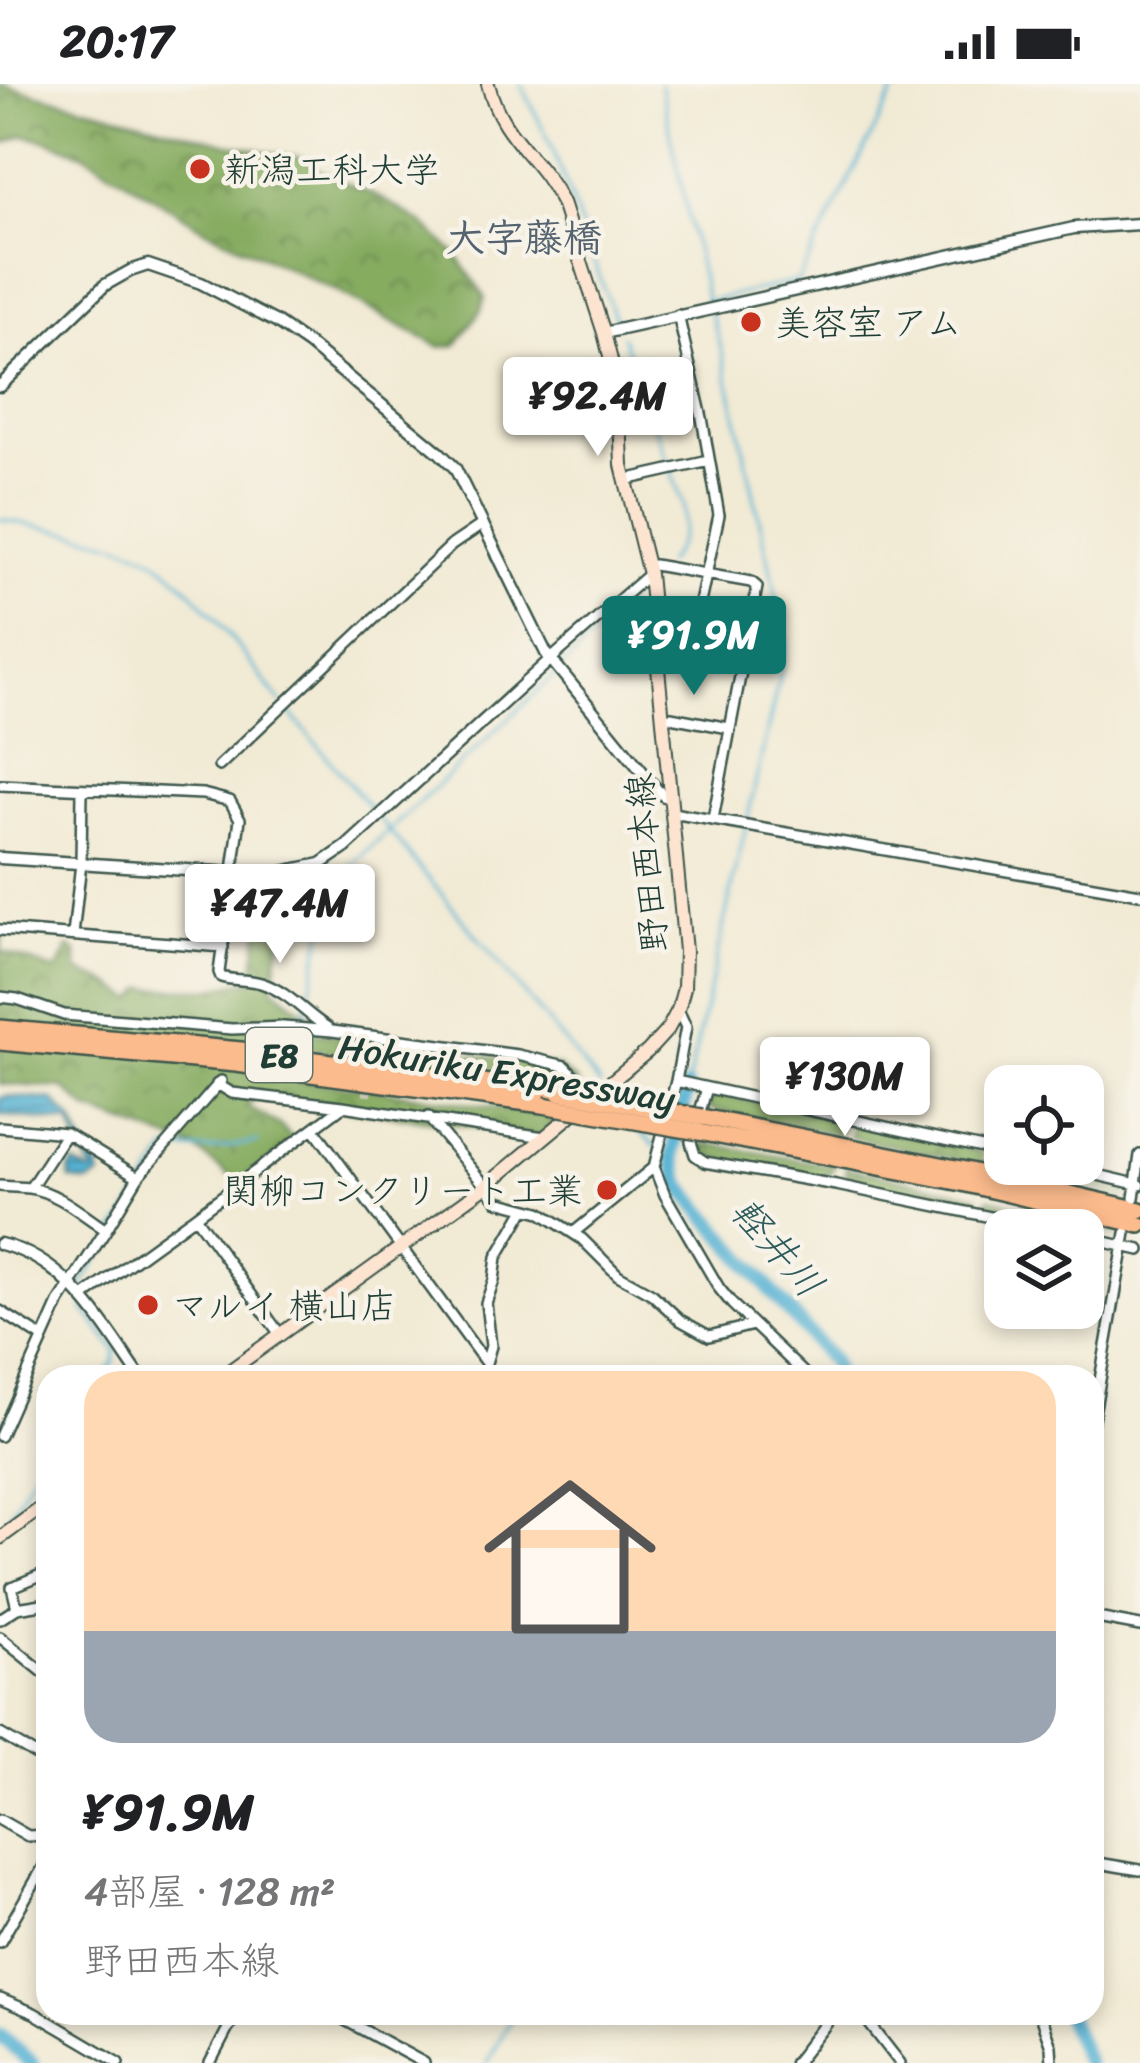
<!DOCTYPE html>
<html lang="ja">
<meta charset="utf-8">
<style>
:root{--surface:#fff;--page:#f2f2f2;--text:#202124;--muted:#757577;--accent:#0f766e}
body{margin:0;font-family:Sriracha,"Klee One",sans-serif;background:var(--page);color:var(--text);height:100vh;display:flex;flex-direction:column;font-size:45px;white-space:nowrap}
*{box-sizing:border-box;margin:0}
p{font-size:39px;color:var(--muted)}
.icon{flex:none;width:66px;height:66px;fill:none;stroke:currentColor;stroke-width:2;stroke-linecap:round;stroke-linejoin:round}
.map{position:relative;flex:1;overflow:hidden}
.side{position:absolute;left:36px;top:1281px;width:1068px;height:660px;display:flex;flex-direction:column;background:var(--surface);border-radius:36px;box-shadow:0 6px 18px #0003}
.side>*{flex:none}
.fabs{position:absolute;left:984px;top:981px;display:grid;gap:24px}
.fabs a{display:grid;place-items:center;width:120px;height:120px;border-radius:24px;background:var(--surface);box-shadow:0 6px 18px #0003;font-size:60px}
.price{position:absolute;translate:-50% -102px;padding:0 27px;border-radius:12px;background:#fff;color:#222;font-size:39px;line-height:78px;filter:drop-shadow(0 3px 6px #0008)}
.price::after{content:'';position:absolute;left:50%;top:72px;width:36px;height:27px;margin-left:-18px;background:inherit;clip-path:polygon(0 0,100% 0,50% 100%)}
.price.current{background:var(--accent);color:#fff}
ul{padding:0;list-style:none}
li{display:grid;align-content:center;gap:24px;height:636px;padding:0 48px}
li span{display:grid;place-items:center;height:372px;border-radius:36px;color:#555}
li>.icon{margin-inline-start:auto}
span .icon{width:216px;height:216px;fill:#fffc;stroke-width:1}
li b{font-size:51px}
.status{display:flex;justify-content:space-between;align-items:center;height:84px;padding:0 60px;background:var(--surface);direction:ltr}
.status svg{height:33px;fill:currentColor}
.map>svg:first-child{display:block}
</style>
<div class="status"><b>20:17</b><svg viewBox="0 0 49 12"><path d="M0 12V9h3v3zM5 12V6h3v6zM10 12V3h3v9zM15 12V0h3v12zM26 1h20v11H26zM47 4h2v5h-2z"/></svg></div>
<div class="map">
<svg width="1140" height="1979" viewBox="0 0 1140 1979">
<defs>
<pattern id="forest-crowns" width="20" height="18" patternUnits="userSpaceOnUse" patternTransform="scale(3)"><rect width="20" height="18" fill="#86ac61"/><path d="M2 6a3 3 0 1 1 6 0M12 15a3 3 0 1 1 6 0" fill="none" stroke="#6d8d51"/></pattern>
<pattern id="water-rules" width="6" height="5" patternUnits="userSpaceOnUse" patternTransform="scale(3)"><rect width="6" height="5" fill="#56b3d4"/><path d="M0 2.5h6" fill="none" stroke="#4793ad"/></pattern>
</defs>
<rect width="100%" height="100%" fill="#f7f3e8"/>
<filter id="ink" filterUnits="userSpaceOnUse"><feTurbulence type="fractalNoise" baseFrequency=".00833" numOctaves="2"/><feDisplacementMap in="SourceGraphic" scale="24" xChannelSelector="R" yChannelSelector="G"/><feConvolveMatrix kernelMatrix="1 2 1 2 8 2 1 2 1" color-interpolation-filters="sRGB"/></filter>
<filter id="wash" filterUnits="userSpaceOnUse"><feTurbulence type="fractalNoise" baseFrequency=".004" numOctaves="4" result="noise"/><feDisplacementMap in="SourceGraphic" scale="48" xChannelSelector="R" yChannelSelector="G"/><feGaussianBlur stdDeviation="2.7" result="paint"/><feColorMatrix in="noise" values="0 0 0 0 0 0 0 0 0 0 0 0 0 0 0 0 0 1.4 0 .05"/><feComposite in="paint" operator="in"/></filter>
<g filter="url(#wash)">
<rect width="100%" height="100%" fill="#f1ead4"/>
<path fill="url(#forest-crowns)" stroke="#52744a" stroke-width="3" d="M0 0 228 60 305 75 320 87 382 115 422 139 454 168 485 213 481 226 456 261 440 263 338 208 205 145 84 70 46 56 23 51 0 61Z
M266 800 288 808 273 903 315 936 258 993 368 1004 567 1035 544 1053 259 1012 246 1022 282 1043 296 1059 239 1099 194 1064 89 1027 64 1004 0 1000V846H3L1 867 57 887 69 863 77 868 78 887 111 900 134 916 145 904 209 905 252 896Z
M308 948 368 955 365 973 294 963Z
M382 957 557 983 579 1000 558 996 542 1000 380 976Z
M715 1010 844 1035 838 1050 709 1025V1019Z
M857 1039 983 1068 982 1081 850 1053 852 1044Z
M703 1059 835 1082 830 1091 818 1095 705 1071 701 1065Z
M1000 1072 1005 1073V1080H1032L1129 1103 1125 1114 995 1084V1074Z
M846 1083 978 1112 975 1121 971 1122 856 1099 846 1091Z
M989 1114 1119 1145 1117 1154 991 1125 987 1117Z"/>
<path fill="url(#water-rules)" stroke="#3a7884" stroke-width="3" d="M7 1012 53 1016 73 1037 91 1077 99 1083 100 1092 89 1099 70 1095 69 1086 74 1080 91 1089 94 1087C83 1076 77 1055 70 1039L0 1031V1014Z"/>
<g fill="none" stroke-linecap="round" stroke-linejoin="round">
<path stroke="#56b3d4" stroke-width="3" d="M521 0 552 63 618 243
M660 0 707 219
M708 217 798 197 898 0
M622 252 683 420C686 443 681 461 666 479
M0 435C37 443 123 455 152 474 198 503 246 575 281 618
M563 583 644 500
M287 625 374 729
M380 736 600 1001
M297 940 303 935 308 918 332 805 343 790 556 590
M272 965 291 947
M687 1004 787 559 721 263 710 228
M637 1044 656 1063
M78 1206 168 1066H210L258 1058
M83 1223 116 1267 113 1280 103 1293
M3 1444 48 1361
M487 1979 514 1929"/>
<path stroke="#56b3d4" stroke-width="15" d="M687 1004 673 1072 681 1102 831 1276 837 1293
M1066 1929 1087 1979
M0 1951 32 1979"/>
</g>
</g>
<g filter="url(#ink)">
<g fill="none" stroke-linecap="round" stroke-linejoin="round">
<path stroke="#c7c7b4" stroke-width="9" stroke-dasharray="9 4.5" stroke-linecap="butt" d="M367 1012 373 965"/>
<g stroke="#3e574c" stroke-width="14">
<path id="minor" d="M678 231 702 334 719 431 696 537 750 547
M625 396 709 377
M648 482 654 481 751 498 757 503 713 735
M551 575 649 490
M663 634 671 633 729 644
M219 682 452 461 483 440
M0 701 203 710 230 717 240 735 219 888 221 893C234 897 247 895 261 899 289 908 304 929 328 944
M672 729 1140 810
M0 846 223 863
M73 851 81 779 82 705
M0 913 17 915 64 931 232 945 283 943 332 947 518 971 565 982 593 1011
M678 926 686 943 676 997 654 1083 665 1111 719 1204 732 1220 808 1293
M265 961 282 943
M676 997 1005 1069
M217 1000 232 1009 343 1022
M707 1004 691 1058 695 1071 705 1078 836 1101 1053 1146
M428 1033 498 1117 540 1128 582 1155 618 1191 652 1210 680 1236 709 1252 753 1241
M0 1043 66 1049 30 1104
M315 1046 486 1279
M66 1049 138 1093
M1051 1080 1140 1101
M0 1102C10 1103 20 1103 29 1104 58 1108 83 1131 106 1146L60 1217 0 1352
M1134 1114 1140 1071
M190 1136 343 1022 544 1053
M106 1146 138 1093 221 997
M573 1149 654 1083
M1083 1153 1140 1166
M82 1214 190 1136 197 1135 279 1249
M0 1227 43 1254
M486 1279 491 1262 486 1219 494 1196 497 1173 525 1125
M1092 1341 1126 1149
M17 1524 12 1503 48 1488
M1092 1533 1140 1542
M0 1535 17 1524 48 1519
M0 1553 48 1592
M0 1650 48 1678
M0 1736 28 1752 48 1751
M1092 1778 1140 1786
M0 1858 48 1775
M0 1915 34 1929 119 1979
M332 1929 424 1979
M861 1929 900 1979
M1039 1929 1051 1962 1052 1979
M210 1979 236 1929"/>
</g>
<g stroke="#3e574c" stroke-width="15">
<path id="tertiary" d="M604 249 1074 144 1140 140
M0 302 105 201 130 187 148 181 201 199 276 238 308 260 440 369 455 384 546 569 657 706 664 712 670 711
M0 774 233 789H277L321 780 346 763 551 575
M0 1160C67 1175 103 1240 140 1293
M795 1979 834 1929"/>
</g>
<g stroke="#3e574c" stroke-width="16">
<path id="secondary" d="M221 1293 486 1102 648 967 668 945 678 926 684 904 685 867 649 490 622 381 619 308 604 249 562 119C539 71 502 56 488 0
M0 1454 48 1419"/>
</g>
<g stroke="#3e574c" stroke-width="20">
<path id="motorway" d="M0 944 241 966 558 1008
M0 958 236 980 543 1021
M702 1033 961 1085 1140 1126
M699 1048 962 1099 1140 1141"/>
</g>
<use href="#minor" stroke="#fff" stroke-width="9"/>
<use href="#tertiary" stroke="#fff" stroke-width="10"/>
<use href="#secondary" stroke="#fde4d1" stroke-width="12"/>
<use href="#motorway" stroke="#fbbb8d" stroke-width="15"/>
<g stroke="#3e574c" stroke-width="20" stroke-linecap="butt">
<path id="motorway-bridge" d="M558 1008 702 1033
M543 1021 699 1048"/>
</g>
<use href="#motorway-bridge" stroke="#fbbb8d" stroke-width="15"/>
</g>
</g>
<g fill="#c8321e" stroke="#f7f3e8" stroke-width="4.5">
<circle cx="200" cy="85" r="12"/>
<circle cx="751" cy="238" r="12"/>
<circle cx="607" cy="1106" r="12"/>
<circle cx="148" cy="1221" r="12"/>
</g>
<g text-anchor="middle" stroke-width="9" stroke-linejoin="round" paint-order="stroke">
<rect fill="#f7f3e8" stroke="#60746a" stroke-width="3" x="246" y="944" width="66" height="54" rx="9"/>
<g font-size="33" font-weight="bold" fill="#1f3d34">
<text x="279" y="983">E8</text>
</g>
<g font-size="36" fill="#1f3d34" stroke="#f7f3e8" text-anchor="start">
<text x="224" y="98">新潟工科大学</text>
<text x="775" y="251">美容室 アム</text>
<text x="583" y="1119" text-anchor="end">関柳コンクリート工業</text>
<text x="172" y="1234">マルイ 横山店</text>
</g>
<g font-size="36" fill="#1f3d34" stroke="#f7f3e8">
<text transform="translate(646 779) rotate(-95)" y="13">野田西本線</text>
<text transform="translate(507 988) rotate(9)" y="13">Hokuriku Expressway</text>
</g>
<g font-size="39" font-weight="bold" fill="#54636f" stroke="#f7f3e8">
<text x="524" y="167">大字藤橋</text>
</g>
<g font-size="39" font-style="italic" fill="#2d5a5c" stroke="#f7f3e8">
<text transform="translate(778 1163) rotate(49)" y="14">軽井川</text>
</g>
</g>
</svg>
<div class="fabs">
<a><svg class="icon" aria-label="locate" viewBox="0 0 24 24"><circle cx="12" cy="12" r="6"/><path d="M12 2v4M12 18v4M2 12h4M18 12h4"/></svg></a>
<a><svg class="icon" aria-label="layers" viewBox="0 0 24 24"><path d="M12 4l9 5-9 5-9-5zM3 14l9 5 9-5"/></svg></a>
</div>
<b class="price" style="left:598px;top:375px">¥92.4M</b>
<b class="price current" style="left:694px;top:614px">¥91.9M</b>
<b class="price" style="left:280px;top:882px">¥47.4M</b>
<b class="price" style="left:845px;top:1055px">¥130M</b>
<section class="side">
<ul>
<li><span style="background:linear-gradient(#ffd9b3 70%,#9aa5b1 0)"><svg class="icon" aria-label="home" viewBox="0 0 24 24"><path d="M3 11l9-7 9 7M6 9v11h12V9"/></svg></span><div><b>¥91.9M</b><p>4部屋 · 128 m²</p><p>野田西本線</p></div></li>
</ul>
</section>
</div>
